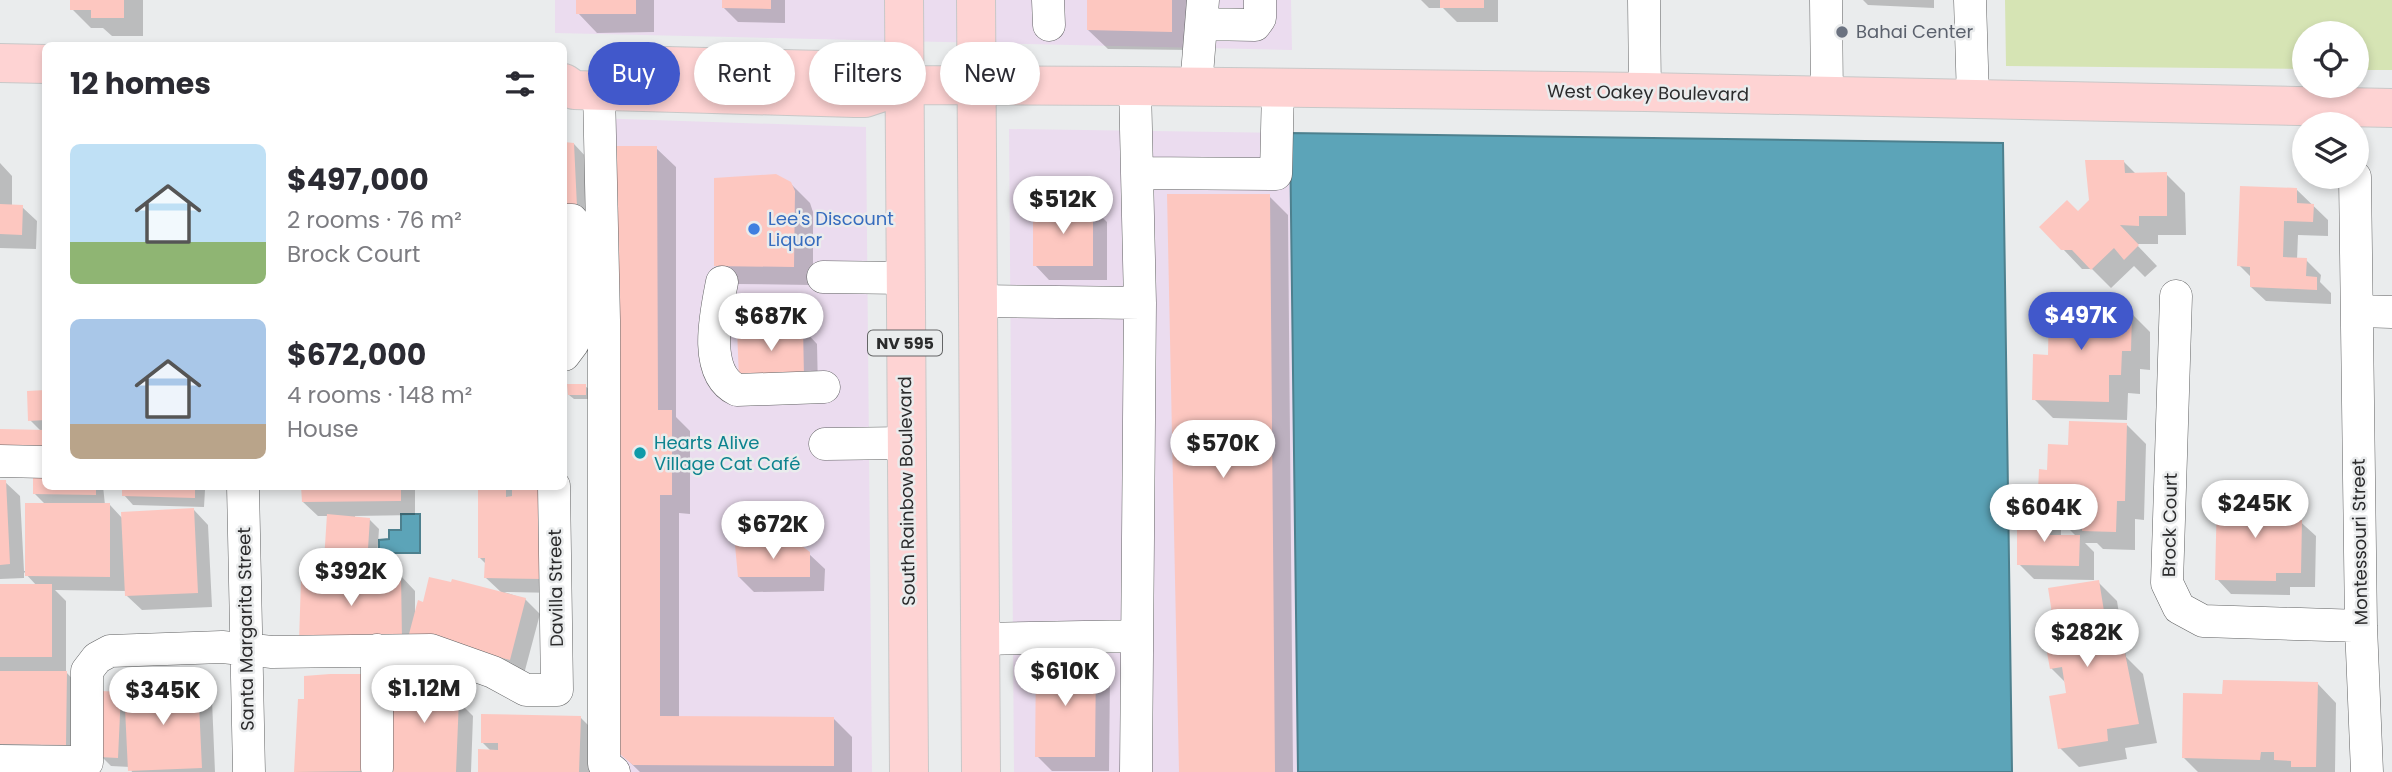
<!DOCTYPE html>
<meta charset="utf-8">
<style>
:root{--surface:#fff;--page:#f2f2f3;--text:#2b2b33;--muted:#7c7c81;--accent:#4158cb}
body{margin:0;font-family:Poppins,sans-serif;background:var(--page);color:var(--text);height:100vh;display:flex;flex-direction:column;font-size:26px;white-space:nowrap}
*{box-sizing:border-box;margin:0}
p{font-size:23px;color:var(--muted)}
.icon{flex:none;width:38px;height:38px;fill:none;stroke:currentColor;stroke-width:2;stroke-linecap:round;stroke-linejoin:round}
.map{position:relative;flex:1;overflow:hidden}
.drawer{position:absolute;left:42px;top:42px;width:525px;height:448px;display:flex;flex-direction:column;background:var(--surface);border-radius:10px;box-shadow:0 4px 10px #0003}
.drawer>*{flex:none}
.banner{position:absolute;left:588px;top:42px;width:665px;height:63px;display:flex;gap:14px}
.controls{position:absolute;left:2292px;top:21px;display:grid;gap:14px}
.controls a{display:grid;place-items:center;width:77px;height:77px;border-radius:50%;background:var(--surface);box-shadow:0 4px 10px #0003;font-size:35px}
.price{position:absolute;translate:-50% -60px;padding:0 16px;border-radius:24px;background:#fff;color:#222;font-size:23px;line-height:46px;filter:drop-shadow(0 2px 4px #0008)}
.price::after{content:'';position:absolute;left:50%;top:42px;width:21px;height:16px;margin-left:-10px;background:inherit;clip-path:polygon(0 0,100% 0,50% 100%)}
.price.selected{background:var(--accent);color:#fff}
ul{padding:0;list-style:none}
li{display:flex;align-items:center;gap:21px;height:175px;padding:0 28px}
li span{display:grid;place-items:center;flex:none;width:196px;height:140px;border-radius:10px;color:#555}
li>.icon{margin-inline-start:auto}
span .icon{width:84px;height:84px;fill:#fffc;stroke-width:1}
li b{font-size:30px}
h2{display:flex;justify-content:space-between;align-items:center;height:84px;padding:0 28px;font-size:30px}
.chip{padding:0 24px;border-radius:32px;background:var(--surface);box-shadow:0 4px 10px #0003;font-size:24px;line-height:63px}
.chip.selected{background:var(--accent);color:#fff}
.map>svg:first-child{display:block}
</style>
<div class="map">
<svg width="2392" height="772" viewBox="0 0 2392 772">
<rect width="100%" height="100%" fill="#eaeced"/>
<path fill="#ebdcef" d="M555 0H1291L1292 50 555 33Z
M593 118 866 127 872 772H596Z
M1009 129 1290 133 1298 772H1014Z"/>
<path fill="#d6e4b4" d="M2005 0H2392V70H2357V33H2305V69L2006 66Z"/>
<path fill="#5ca4b8" stroke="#4d808e" stroke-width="2" d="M1290 133 2003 143 2012 772H1298Z
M401 514H420V553H379V540L389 539V530H401Z"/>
<path fill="#0003" d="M72 0H143V36H112L103 28H91L72 9Z
M578 0H654V32L597 33 578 13Z
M724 0H785V23L738 22 723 7Z
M1089 0H1191L1190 50 1108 49 1088 30Z
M1421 0H1498V22H1457L1443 8H1429Z
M1863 0H1934V8L1868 5Z
M564 144H574L588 159 591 221H564Z
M656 148 676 167V417L690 431V514L679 513V718H833L852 737V772H640L611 744Z
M2124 162 2136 174H2166L2185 193 2186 235H2158V244H2136L2157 266 2145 277 2134 266 2111 288 2092 269H2082L2063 249 2078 213Z
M0 163 12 176V206L22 207 37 221 36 249 0 248Z
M790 183 810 203 813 212V285L735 284 716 265Z
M2296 189 2328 220V236L2298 235 2297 260H2306L2321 275 2320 282 2331 293V304L2266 301 2251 287 2252 278 2239 265Z
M1269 196 1288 215 1293 772H1180Z
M1093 208 1107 222V280H1049L1035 265Z
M2091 301 2103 313H2131L2150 332V370L2140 369V394L2128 393 2127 420 2053 418 2034 399 2049 357Z
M803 329 817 344 818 391 756 393Z
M585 386 590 390V399H574L569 395Z
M46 392V462L0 431H41L30 420Z
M2127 425 2146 444 2144 520 2135 519V550L2103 549 2097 543H2085L2094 552V580L2034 579 2019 564 2046 515 2061 530V537H2077L2064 524 2065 509H2059L2040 490 2049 471 2070 446Z
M0 482H5L20 496 24 571H27L46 505 35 494 46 486H103L105 505H110L123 519 194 510 208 525 212 607 142 610 127 596V591L55 590 66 601V672L81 688V759L0 758V586H37L24 572V578L0 579Z
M124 486H201L205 490 204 507 133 505 124 495Z
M303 486H415V515L355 516V518L370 520 379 529 376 573 335 570 326 560 329 516H318L303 502Z
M479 486H548L557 593 504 592 525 599 540 614 524 674 315 655 401 576 415 591V613L502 593 486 578V564L479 557Z
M2259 498 2267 506H2283L2316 536 2315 587H2290V595L2231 594 2217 579Z
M809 554 825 569 824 591 754 592 739 577Z
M2098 582 2117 601 2126 657 2143 674 2157 743 2125 748 2127 759 2079 767 2060 748 2068 695 2066 683 2051 668 2059 646Z
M1095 660 1110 674 1109 771H1052L1037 756Z
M451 679 466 694 465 708 473 716 471 772H392Z
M2317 683 2336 703 2335 772H2198L2184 758 2224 696Z
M197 685 212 700 215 772H132L130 767 111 766 101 756 120 694 127 701Z
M299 701 377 772H296Z
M580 717 595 732 594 772H479L491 751 482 742Z"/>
<path fill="#fdc7c0" d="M70 0H124V18H91V10H70Z
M576 0H636V14H576Z
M722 0H771V9L722 8Z
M1087 0H1172V32L1087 30Z
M1440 0H1484V8H1440Z
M564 142 574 143 577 207H564Z
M608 146H657L658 410H672V495H660V716L834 717V766L633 765 609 745Z
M2085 160H2124L2125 173 2167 172V216H2139V226L2120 225 2139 245 2124 260 2114 248 2091 270 2072 250H2061L2039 227 2067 200 2078 211 2089 200Z
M776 174 791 182 795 191 794 267 714 266V178Z
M2240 186 2297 188V203L2314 204 2313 222 2284 221 2283 257 2307 258 2306 276 2317 277V290L2250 287V267L2237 266Z
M1167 194H1270L1275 772H1179Z
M0 204 23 205 22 235 0 234Z
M1033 205 1093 206V266H1033Z
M2049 298 2092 299V311L2132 312 2131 351H2122L2121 375H2109V402L2032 400 2033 354 2048 355Z
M803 327 804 377 739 379 737 328Z
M567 384H586V395H568Z
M46 390V420L28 421 27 391Z
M2069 421 2127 423 2125 501H2117L2116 532 2082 531V525H2063V492L2038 491 2039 469 2047 470 2048 444 2068 445Z
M0 429 46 430V448H0Z
M33 476H46V486H96V495L33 494Z
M0 480H6L10 564 0 565Z
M122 486H195V498L122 496Z
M301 486H401V501L302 502Z
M478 486H506V497L512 496V486H543V579L484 578 485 558H478Z
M2217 495 2260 496 2259 504 2284 505 2283 519 2302 520 2301 573H2276V581L2215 580Z
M25 503H110V577L25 576Z
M194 508 198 593 125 596 121 512Z
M2017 513 2046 514V535H2080L2079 566 2017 565Z
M327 514 370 518 367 564 324 561Z
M798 543 810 552V577H738L735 545Z
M323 575H401L402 640 299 641 301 580 323 579Z
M429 577 451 582 452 579 526 598 510 660 409 634 418 600 423 602Z
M2099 580 2111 655 2125 653 2139 724 2107 729 2108 741 2058 749 2049 696 2066 693 2062 667 2050 669 2046 647 2057 645 2048 588Z
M0 584H52V657H0Z
M1036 658H1096L1095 757H1035Z
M0 671H67L66 745 0 744Z
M330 674H364L363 771 294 772 298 699H304V676Z
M394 674 452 678 451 699H459L456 772H391Z
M2223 680 2318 682 2316 767H2291V761L2274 760V752H2261L2260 760 2182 758 2183 693 2222 694Z
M198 683 202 768 128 771 124 687Z
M102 691 121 692 118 758 99 757Z
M481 714 581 716 579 772H478V749L498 750V743H481Z"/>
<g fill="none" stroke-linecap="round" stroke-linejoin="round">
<g stroke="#616263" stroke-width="33">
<path id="minor" d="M1048 0 1049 25
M1644 0 1645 92
M1826 0 1827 96
M1970 0 1973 99
M1203 24 1255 25 1260 18V0
M1135 86 1140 303
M1196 87 1203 0
M599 90 604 320V764L614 772
M1137 173 1276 174 1278 88
M2355 177 2361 626 2367 772
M564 220H572L573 343 564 355
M823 277 905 278
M722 282C716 313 702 373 737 390L824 387
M2176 296 2167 583 2179 608 2203 621 2361 626
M977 301 1140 303 1136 772
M2358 311 2392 312
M825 444 906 443
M0 461 46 462
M243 486 249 772
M979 639 1137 636
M0 761 87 762V671L97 658 110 651 222 647 272 652 431 650 493 672 526 690H557L554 486
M377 768V650"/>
</g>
<g stroke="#c8c8c8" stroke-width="40">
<path id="major" d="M904 0 909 772
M976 0 981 772
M0 63 46 64
M667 66 866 71 904 85
M564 83 574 90 855 98H865L904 85 1135 86 1645 92 2392 108"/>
</g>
<use href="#minor" stroke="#fff" stroke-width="32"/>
<use href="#major" stroke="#fed3d3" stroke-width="38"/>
</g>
<circle fill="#6b7280" stroke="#eaeced" stroke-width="2.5" cx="1842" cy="32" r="7"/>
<circle fill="#3f7fe0" stroke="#eaeced" stroke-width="2.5" cx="754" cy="229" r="7"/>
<circle fill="#0f9aa8" stroke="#eaeced" stroke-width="2.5" cx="640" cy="453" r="7"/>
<g text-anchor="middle" stroke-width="5" stroke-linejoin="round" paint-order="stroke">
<rect fill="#eaeced" stroke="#646566" stroke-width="2" x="868" y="330.5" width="74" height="25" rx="5"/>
<g font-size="16" font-weight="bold" fill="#2b2b2c">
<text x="905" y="349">NV 595</text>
</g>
<g font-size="18" fill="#5b616d" stroke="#eaeced" text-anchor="start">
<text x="1856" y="38">Bahai Center</text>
</g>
<g font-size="18" fill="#2b2b2c" stroke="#eaeced">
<text transform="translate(1648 93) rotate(1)" y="6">West Oakey Boulevard</text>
<text transform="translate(907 491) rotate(-91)" y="6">South Rainbow Boulevard</text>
<text transform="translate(2170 525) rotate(-89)" y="6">Brock Court</text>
<text transform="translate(2360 542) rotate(-91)" y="6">Montessouri Street</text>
<text transform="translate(556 588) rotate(-91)" y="6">Davilla Street</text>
<text transform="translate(246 629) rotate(-91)" y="6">Santa Margarita Street</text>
</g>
<g font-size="18" fill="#366cbe" stroke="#eaeced" text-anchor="start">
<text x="768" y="225">Lee's Discount<tspan x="768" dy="21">Liquor</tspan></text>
</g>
<g font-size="18" fill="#0d838f" stroke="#eaeced" text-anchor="start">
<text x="654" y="449">Hearts Alive<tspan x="654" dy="21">Village Cat Café</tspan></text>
</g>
</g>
</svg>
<div class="controls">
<a><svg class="icon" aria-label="locate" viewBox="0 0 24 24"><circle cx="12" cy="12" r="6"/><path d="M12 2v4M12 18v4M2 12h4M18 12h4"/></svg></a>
<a><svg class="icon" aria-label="layers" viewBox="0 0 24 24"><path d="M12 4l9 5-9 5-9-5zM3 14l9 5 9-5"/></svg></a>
</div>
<b class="price" style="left:1063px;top:236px">$512K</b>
<b class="price selected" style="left:2081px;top:352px">$497K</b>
<b class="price" style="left:771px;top:353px">$687K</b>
<b class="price" style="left:1223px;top:480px">$570K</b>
<b class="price" style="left:2255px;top:540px">$245K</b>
<b class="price" style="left:2044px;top:544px">$604K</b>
<b class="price" style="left:773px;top:561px">$672K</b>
<b class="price" style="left:351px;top:608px">$392K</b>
<b class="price" style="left:2087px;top:669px">$282K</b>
<b class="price" style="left:1065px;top:708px">$610K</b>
<b class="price" style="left:424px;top:725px">$1.12M</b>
<b class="price" style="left:163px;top:727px">$345K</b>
<div class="banner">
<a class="chip selected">Buy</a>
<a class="chip">Rent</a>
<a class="chip">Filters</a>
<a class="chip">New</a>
</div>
<section class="drawer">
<h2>12 homes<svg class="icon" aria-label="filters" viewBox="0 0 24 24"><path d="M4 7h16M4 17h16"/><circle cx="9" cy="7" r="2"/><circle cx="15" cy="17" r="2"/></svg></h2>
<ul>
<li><span style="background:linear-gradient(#bfe0f5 70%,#8fb573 0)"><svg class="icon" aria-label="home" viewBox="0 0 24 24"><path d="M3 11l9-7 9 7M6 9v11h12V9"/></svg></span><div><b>$497,000</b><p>2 rooms · 76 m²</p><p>Brock Court</p></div></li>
<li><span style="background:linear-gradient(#a9c7e8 75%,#b9a48a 0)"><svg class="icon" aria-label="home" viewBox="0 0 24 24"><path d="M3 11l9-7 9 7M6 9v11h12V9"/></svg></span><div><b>$672,000</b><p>4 rooms · 148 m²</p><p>House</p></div></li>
</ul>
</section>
</div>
